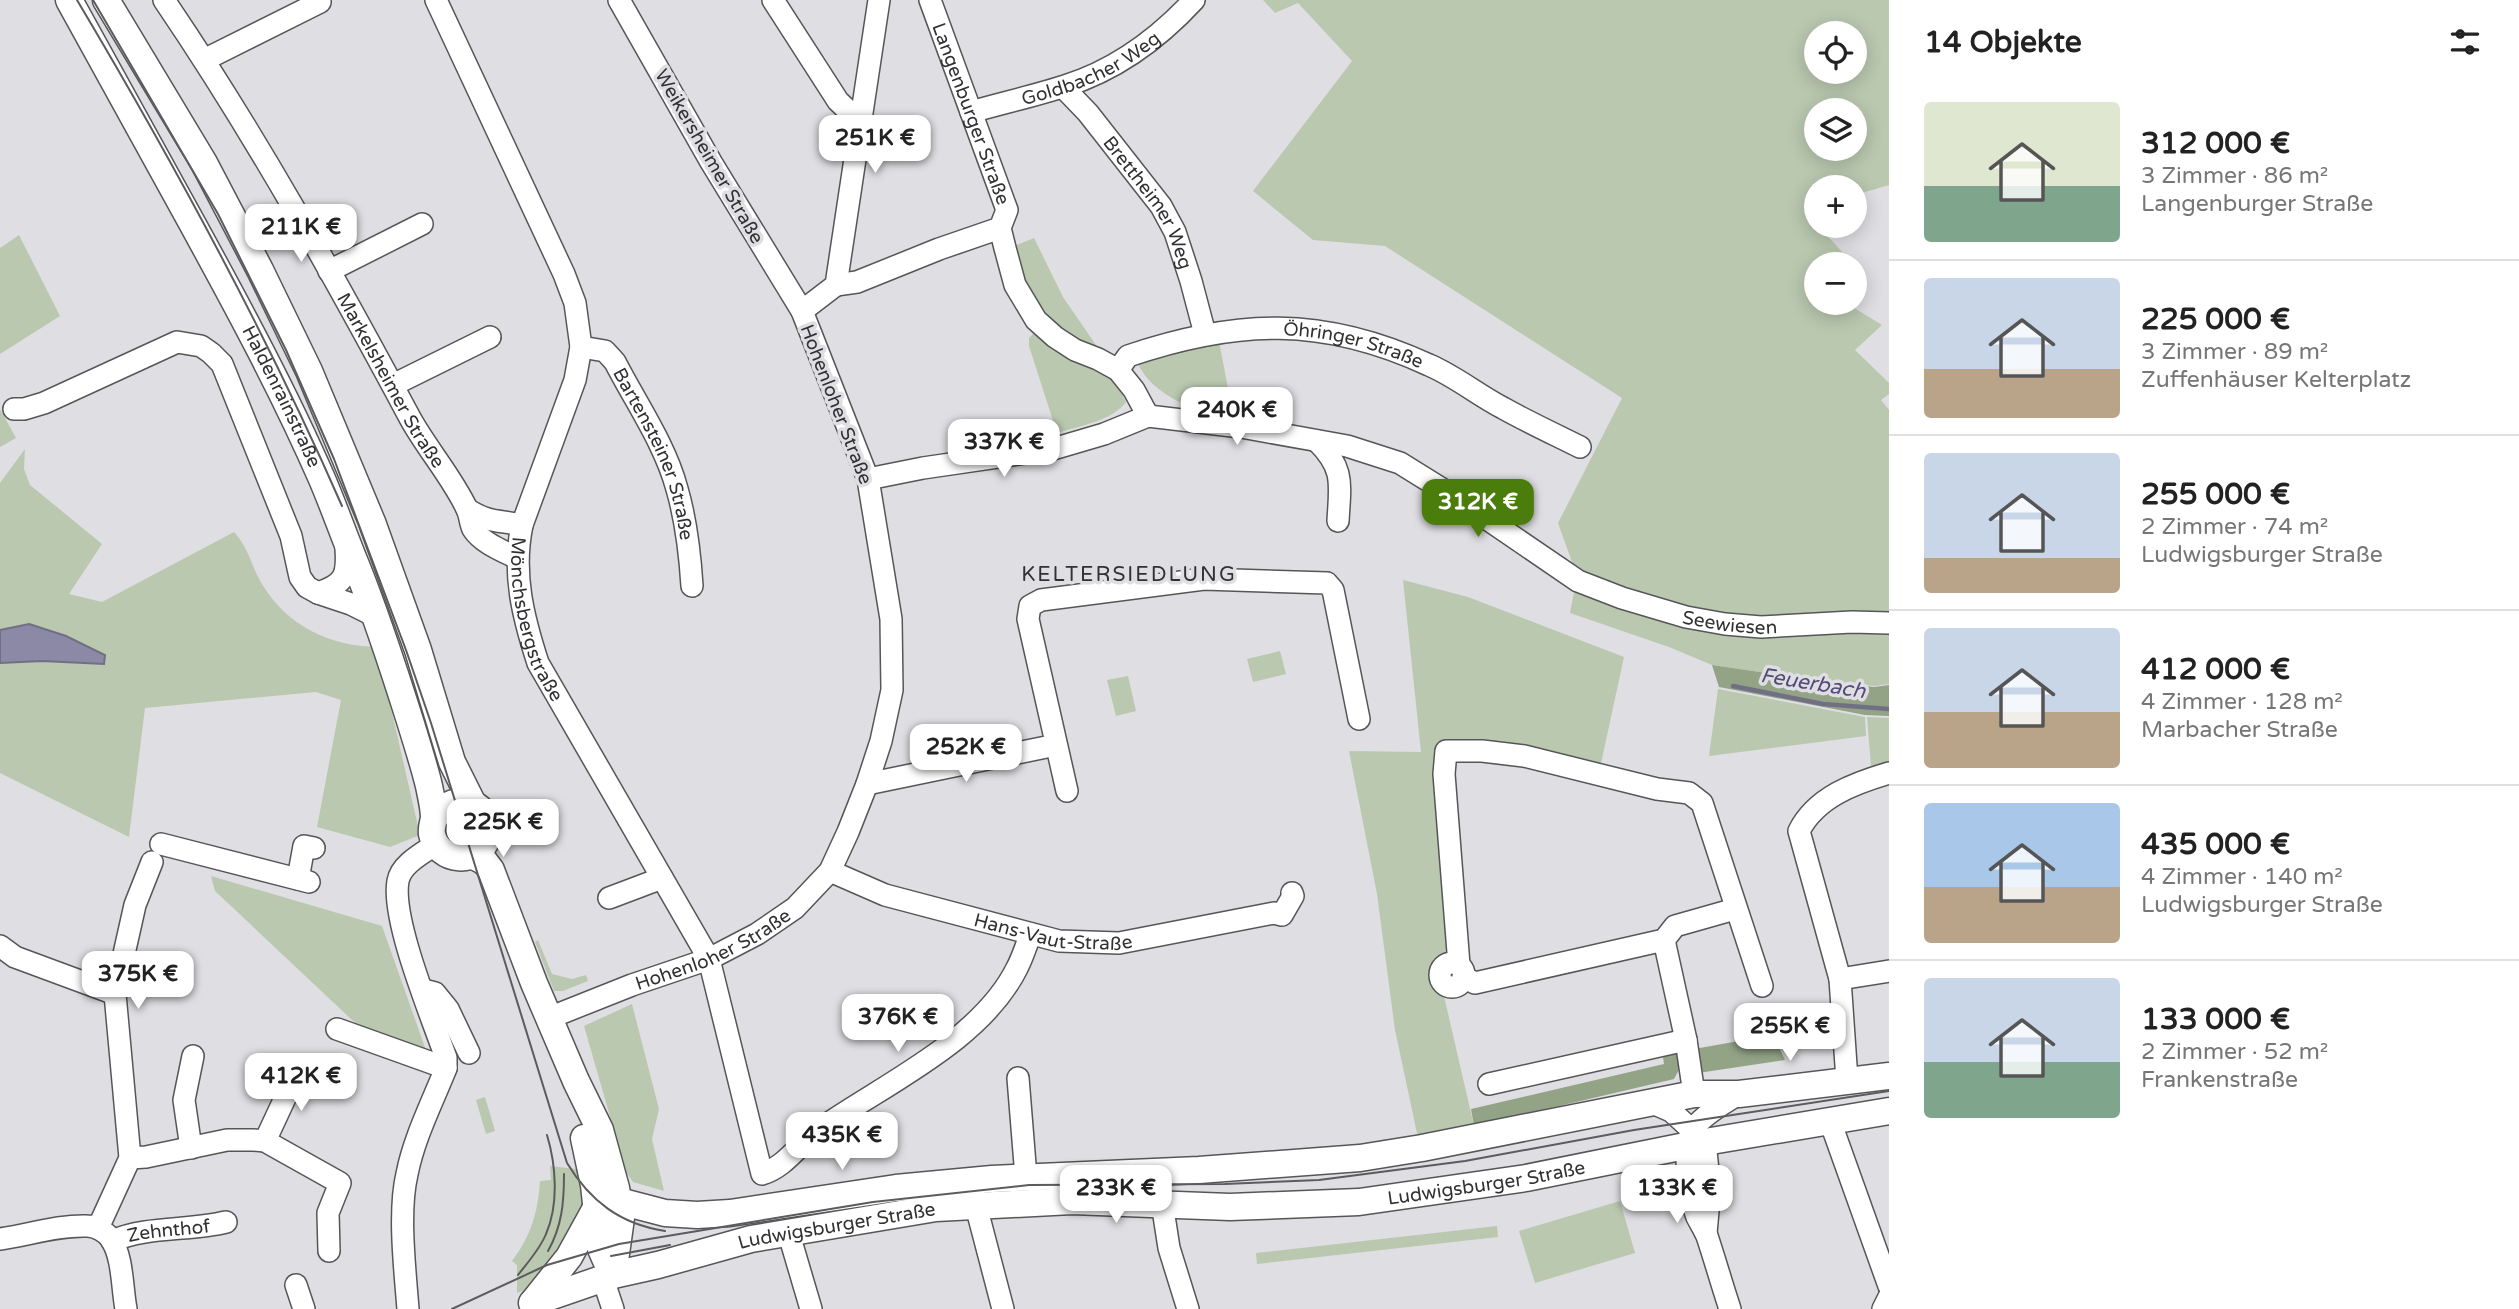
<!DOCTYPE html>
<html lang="de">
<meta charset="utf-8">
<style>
:root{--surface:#fff;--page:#f6f6f6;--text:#222;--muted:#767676;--line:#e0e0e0;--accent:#4b7d0c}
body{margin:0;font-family:"Varela Round",sans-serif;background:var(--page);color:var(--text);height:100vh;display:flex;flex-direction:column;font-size:26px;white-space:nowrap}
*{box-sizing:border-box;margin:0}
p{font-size:23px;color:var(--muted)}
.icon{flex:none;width:38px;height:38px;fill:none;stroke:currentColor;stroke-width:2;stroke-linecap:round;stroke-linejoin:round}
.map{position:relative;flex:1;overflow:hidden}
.sheet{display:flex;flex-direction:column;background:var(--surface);width:630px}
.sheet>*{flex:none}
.fabs{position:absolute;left:1804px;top:21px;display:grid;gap:14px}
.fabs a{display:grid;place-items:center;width:63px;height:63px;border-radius:50%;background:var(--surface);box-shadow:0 4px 18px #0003;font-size:35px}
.price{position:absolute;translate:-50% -60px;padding:0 16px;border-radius:14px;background:#fff;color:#222;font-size:23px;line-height:46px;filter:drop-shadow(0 2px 4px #0008)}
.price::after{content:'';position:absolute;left:50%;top:42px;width:21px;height:16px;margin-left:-10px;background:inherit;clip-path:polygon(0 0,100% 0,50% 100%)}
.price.current{background:var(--accent);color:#fff}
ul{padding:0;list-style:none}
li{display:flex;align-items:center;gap:21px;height:175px;padding:0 35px}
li+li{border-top:2px solid var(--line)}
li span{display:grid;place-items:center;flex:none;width:196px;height:140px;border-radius:7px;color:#555}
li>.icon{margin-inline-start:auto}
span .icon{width:84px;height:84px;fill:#fffc;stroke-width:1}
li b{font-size:30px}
h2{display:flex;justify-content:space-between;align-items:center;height:84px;padding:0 35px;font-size:30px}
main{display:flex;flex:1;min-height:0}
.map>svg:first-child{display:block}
</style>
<main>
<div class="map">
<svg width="1889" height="1309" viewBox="0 0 1889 1309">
<rect width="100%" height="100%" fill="#dfdee2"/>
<path fill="#bac8b0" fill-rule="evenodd" d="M1263 0H1889V185L1855 195V187H1816V226H1824L1823 231 1853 264H1816V303H1846L1882 325 1855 350 1889 383V394L1881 400 1889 410V684L1875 686 1828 682 1712 665 1669 647 1570 613 1577 576 1558 523 1622 398 1385 246 1313 240 1253 191 1352 61 1298 3 1275 13ZM1816 33H1855V72H1816ZM1816 110H1855V149H1816Z
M19 235 60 316 0 354V248Z
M1034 238 1063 297 1100 351 1091 350 1032 309 1009 248Z
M1034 333 1101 366 1119 388 1126 402C1112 421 1079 426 1057 433L1029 346V338Z
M1219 341 1234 420C1198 411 1153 398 1137 362Z
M0 409 16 438 0 447Z
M25 449 24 469 30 485 102 544 69 594 102 602 234 532C249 548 251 566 262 584 287 626 330 646 377 647L420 835 390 847 317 827 341 700 316 692 145 708 129 837 0 773V663L42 661 103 664 105 656 66 636 29 624 0 630V483Z
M1403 580 1468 597 1624 657 1600 768 1443 745 1463 950 1439 955 1434 975 1444 996 1474 1126 1418 1138 1395 1030 1377 894 1349 751 1421 752Z
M1280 651 1286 674 1253 682 1247 659Z
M1128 676 1136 711 1116 716 1107 680Z
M1718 689 1865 717 1866 736 1709 756Z
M1867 717 1889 718V762L1871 766Z
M211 876 382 926 428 1056 369 1036 215 891Z
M538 940 552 974 572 979 586 975 588 981 563 991H554L535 942Z
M632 1004 659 1109 652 1139 664 1191 633 1182 626 1172 584 1026Z
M485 1097 495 1131 486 1134 476 1100Z
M550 1166 576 1169 583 1166C590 1225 561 1246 528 1289L517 1293V1265L512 1261C531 1236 538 1212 540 1181L551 1180Z
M1620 1201 1635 1253 1535 1283 1519 1231Z
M1497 1226 1498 1237 1257 1264 1256 1253Z"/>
<path fill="#92a386" d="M1712 665 1828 682 1874 687 1889 685V716L1865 715 1719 687Z
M1773 1035 1785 1060 1698 1073 1694 1049Z
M1677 1048 1681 1066 1674 1079 1474 1126 1471 1109 1664 1064 1662 1051Z"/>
<path fill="#8c89a7" stroke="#716f84" stroke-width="2" d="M29 624 66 636 105 655 104 664 42 661 0 663V630Z"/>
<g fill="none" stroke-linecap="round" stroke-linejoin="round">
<path stroke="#716f84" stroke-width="4.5" d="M1733 686 1823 704 1889 709"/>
<g stroke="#565659" stroke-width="24">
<g id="minor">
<path id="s1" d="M164 0C255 134 334 276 410 418 427 449 452 477 467 509 470 515 470 523 473 529 482 543 503 551 517 558"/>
<path id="s2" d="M436 0 564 274 575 303 581 347 575 380 522 525C512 573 523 617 538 663L709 959 762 1174C786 1167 799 1143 820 1129 884 1084 981 1041 1017 968 1023 957 1026 945 1031 934"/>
<path d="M773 0 838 101 862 124"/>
<path id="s3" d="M930 0 1007 210 1000 228 1005 248 1015 285 1036 320 1055 337 1075 350 1098 359 1118 370 1134 390 1148 416"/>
<path d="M204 60 320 2"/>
<path id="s4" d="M1063 87 1088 113 1161 206 1175 232 1191 281 1205 334"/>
<path id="s5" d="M971 112C1002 103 1034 96 1065 86 1116 70 1158 39 1194 0"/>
<path d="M329 271 422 224"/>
<path d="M836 285 857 282 939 249 1000 228"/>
<path d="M802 311 836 285 879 0"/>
<path id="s6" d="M581 347 605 351 615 362C636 403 665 444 677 489 686 520 690 554 692 586"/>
<path id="s7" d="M1118 370 1128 356C1237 319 1323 316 1429 365 1455 376 1478 395 1503 408 1528 422 1554 434 1580 447"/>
<path d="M393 385 490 337"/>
<path d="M14 409H24L44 403 177 342 201 346 211 353 222 364 291 536 300 577 307 587 318 593 351 604 377 617"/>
<path d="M1317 441C1345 469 1340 484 1338 521"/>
<path id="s8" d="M868 479 923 468 1053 449 1104 434 1148 416 1241 427 1347 446 1400 463 1458 499 1578 581 1622 598 1686 617 1725 624 1761 627 1852 622 1889 623"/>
<path d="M467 509C489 523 498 520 522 525"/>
<path d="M318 593C345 584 348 575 346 548"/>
<path d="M867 784 1056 745"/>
<path d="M1067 791 1028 619 1030 606 1041 600 1204 579 1327 583 1333 590 1359 719"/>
<path d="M161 844 309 882"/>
<path id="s9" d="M830 871 885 895 1059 941 1119 943 1274 913 1282 915 1293 896 1292 893"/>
<path d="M298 879 304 846 314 848"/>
<path d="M609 898 662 878"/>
<path d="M1664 940 1686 1040 1694 1094"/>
<path d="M0 946 15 957 115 994"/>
<circle cx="1452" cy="975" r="12"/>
<path d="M1459 965 1444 774 1446 751H1482L1524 756 1657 789 1689 793 1702 803 1762 986"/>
<path d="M1463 977 1475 983 1664 940 1675 926 1735 909"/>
<path d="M1840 979 1889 971"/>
<path d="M423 990 435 993 448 1009 469 1053"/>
<path id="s10" d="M549 1018 632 985 709 959 757 934 795 908 830 871 848 832 867 784 881 741 892 690 891 619 868 479 802 311 711 162 619 0"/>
<path d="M337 1029 446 1068"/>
<path d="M1018 1078 1026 1177"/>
<path d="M1847 1080 1840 979 1799 831C1816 797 1855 783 1889 773"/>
<path d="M1489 1084 1686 1040"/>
<path d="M1648 1101 1671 1111 1705 1142 1710 1189 1706 1233"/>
<path d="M1830 1121 1889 1286"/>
<path d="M265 1141 299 1068"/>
<path d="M806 1145 855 1132"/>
<path d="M191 1148 184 1100 193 1056"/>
<path d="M130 1158 146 1157 227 1140H253L265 1141 340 1183 328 1213 329 1251"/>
<path d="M1162 1203 1169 1248 1188 1309"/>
<path d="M976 1206 1003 1309"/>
<path d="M98 1228 130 1158 115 994 135 905 152 862"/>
<path d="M788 1231 811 1309"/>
<path d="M0 1239C28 1235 59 1225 87 1226 96 1226 106 1232 111 1239 123 1257 122 1288 126 1309"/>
<path id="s11" d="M112 1241C146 1226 190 1231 226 1222"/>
<path d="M603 1279 613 1309"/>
<path d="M296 1285 304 1309"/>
<path d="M408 1309C405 1270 398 1212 407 1174 414 1138 432 1103 446 1068V1058C432 1017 391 920 398 881 401 864 423 853 436 844"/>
<path d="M1730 1309C1722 1285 1715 1260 1707 1236 1704 1229 1700 1223 1697 1217 1689 1197 1682 1150 1692 1131 1699 1118 1727 1101 1739 1094"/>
<path d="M1883 1309 1889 1297"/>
</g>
</g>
<g stroke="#565659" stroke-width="29">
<g id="major">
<path id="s12" d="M69 0C110 74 151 148 192 223 238 307 284 392 322 479 334 507 344 536 356 565 377 617 394 670 411 724 417 744 424 765 429 786 431 796 434 808 434 818 433 824 431 828 432 834 438 863 479 866 487 838 497 805 454 786 434 819"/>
<path d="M106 0 204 163 260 270 309 371 372 522 418 650 452 762 473 804"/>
<path d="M472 855 485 862 491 870 534 983 576 1081 600 1130 616 1188 621 1218 613 1275"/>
<path d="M584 1138 594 1185 601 1249 612 1274"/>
<path d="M533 1302 569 1257 596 1208 619 1201 665 1213 697 1215 730 1213 896 1188 992 1179 1199 1170 1360 1158 1422 1148 1694 1094H1739L1889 1076"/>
<path id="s13" d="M532 1303 613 1275 658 1265 751 1239 936 1208 1072 1201 1230 1207 1359 1202 1526 1178 1705 1142 1889 1111"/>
</g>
</g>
<use href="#minor" stroke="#fff" stroke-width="21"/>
<use href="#major" stroke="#fff" stroke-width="26"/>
<path stroke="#5c5b5e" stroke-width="2" d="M77 0C174 163 266 332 342 506
M93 0 218 214 286 350 334 459 406 650 431 723 567 1163C590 1201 620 1224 665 1231
M548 1251C562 1226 564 1203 564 1174
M611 1256 670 1245
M518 1275C528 1262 540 1249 546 1234 559 1204 556 1165 547 1135
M452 1309 547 1265 619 1244 873 1202 1029 1185 1225 1184 1319 1180 1465 1161 1634 1130 1889 1091"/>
</g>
<g text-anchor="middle" stroke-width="7" stroke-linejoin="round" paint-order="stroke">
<g font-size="19" fill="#313133" stroke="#dfdee2">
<text dy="7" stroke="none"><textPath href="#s5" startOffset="128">Goldbacher Weg</textPath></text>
<text dy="7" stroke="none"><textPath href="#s3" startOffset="121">Langenburger Straße</textPath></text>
<text transform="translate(710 156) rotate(60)" y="7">Weikersheimer Straße</text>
<text dy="7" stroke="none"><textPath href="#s4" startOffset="145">Brettheimer Weg</textPath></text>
<text dy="7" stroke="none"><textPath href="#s7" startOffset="248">Öhringer Straße</textPath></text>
<text dy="7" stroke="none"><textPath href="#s1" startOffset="443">Markelsheimer Straße</textPath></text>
<text dy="7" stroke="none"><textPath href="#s12" startOffset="450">Haldenrainstraße</textPath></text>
<text transform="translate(837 404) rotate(69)" y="7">Hohenloher Straße</text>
<text dy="7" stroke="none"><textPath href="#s6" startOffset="140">Bartensteiner Straße</textPath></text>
<text dy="7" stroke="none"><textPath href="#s2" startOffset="663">Mönchsbergstraße</textPath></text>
<text dy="7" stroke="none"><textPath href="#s8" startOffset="917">Seewiesen</textPath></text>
<text dy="7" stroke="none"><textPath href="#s9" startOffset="233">Hans-Vaut-Straße</textPath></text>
<text dy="7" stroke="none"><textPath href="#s10" startOffset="178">Hohenloher Straße</textPath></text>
<text dy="7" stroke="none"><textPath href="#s13" startOffset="968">Ludwigsburger Straße</textPath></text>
<text dy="7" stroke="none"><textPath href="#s13" startOffset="315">Ludwigsburger Straße</textPath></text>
<text dy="7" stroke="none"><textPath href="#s11" startOffset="58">Zehnthof</textPath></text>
</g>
<g font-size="21" letter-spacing="2" fill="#313133" stroke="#dfdee2">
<text x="1129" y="581">KELTERSIEDLUNG</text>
</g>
<g font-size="21" font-style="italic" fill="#534c7a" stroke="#dfdee2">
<text transform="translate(1813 683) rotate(9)" y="7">Feuerbach</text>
</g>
</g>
</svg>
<div class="fabs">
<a><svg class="icon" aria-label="locate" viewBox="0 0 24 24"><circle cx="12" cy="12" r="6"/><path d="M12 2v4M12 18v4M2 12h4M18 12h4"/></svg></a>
<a><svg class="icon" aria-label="layers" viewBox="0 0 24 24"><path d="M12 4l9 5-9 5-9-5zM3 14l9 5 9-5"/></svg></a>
<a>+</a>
<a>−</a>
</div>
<b class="price" style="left:875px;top:175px">251K €</b>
<b class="price" style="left:301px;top:264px">211K €</b>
<b class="price" style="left:1237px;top:447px">240K €</b>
<b class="price" style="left:1004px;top:479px">337K €</b>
<b class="price current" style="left:1478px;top:539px">312K €</b>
<b class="price" style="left:966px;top:784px">252K €</b>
<b class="price" style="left:503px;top:859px">225K €</b>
<b class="price" style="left:138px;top:1011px">375K €</b>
<b class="price" style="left:898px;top:1054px">376K €</b>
<b class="price" style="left:1790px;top:1063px">255K €</b>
<b class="price" style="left:301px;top:1113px">412K €</b>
<b class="price" style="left:842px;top:1172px">435K €</b>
<b class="price" style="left:1116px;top:1225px">233K €</b>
<b class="price" style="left:1677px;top:1225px">133K €</b>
</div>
<section class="sheet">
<h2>14 Objekte<svg class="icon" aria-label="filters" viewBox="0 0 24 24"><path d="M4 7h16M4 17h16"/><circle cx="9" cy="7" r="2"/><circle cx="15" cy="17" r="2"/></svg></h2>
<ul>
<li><span style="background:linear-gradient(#dfe7d0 60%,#7fa58c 0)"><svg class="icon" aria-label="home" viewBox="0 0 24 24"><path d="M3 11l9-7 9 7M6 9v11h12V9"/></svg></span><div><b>312 000 €</b><p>3 Zimmer · 86 m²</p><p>Langenburger Straße</p></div></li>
<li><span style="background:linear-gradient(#c9d6e8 65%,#b9a48a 0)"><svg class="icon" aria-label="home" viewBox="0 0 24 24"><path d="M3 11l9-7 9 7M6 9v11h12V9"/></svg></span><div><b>225 000 €</b><p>3 Zimmer · 89 m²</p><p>Zuffenhäuser Kelterplatz</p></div></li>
<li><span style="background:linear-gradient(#c9d6e8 75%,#b9a48a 0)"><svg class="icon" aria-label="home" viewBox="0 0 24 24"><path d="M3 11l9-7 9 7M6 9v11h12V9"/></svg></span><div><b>255 000 €</b><p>2 Zimmer · 74 m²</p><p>Ludwigsburger Straße</p></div></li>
<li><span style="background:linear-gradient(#c9d6e8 60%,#b9a48a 0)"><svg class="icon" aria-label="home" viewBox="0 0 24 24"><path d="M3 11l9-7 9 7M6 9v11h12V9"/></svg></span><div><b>412 000 €</b><p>4 Zimmer · 128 m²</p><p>Marbacher Straße</p></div></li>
<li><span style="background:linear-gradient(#a9c7e8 60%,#b9a48a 0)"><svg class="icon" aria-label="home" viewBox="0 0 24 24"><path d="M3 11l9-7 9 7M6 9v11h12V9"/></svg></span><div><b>435 000 €</b><p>4 Zimmer · 140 m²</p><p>Ludwigsburger Straße</p></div></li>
<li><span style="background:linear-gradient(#c9d6e8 60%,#7fa58c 0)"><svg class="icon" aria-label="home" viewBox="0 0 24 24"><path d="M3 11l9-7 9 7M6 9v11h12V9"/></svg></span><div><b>133 000 €</b><p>2 Zimmer · 52 m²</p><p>Frankenstraße</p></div></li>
</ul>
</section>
</main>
